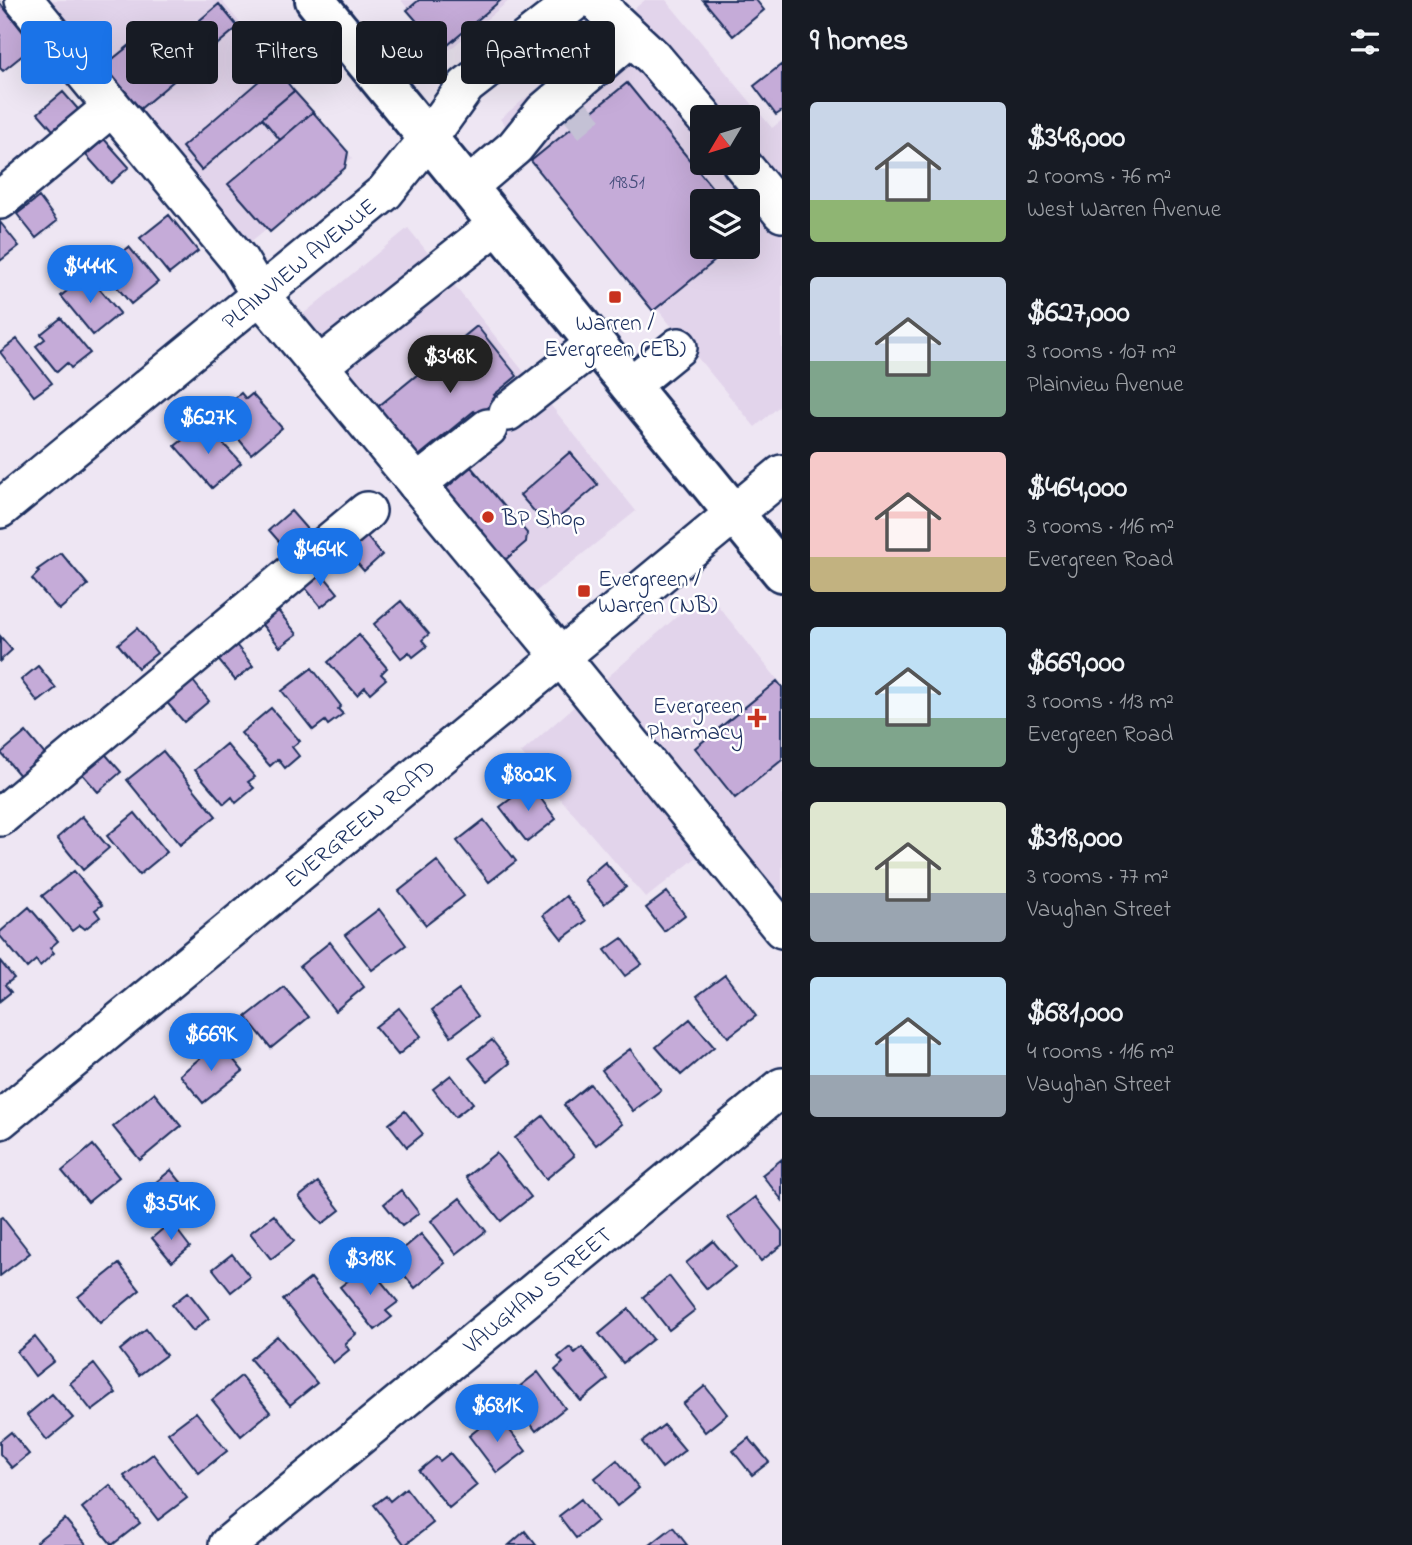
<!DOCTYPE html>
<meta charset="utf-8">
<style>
:root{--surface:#171b24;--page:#242831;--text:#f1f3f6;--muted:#9ea1a6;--accent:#1a73e8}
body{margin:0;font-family:"Indie Flower",sans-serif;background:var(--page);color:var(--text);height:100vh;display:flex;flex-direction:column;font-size:26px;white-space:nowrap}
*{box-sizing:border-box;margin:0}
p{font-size:23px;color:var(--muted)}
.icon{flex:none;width:38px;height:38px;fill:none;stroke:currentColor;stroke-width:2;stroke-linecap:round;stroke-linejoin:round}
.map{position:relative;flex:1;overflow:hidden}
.drawer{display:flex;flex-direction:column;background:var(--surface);width:630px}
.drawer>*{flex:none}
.guide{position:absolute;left:21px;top:21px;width:654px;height:63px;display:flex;gap:14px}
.needle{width:46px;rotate:232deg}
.buttons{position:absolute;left:690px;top:105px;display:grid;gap:14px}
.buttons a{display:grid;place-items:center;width:70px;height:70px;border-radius:7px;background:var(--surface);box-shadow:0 7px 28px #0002;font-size:35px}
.price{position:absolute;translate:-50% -60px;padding:0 16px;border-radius:24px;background:var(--accent);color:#fff;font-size:23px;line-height:46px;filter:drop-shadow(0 2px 4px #0008)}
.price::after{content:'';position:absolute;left:50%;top:42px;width:21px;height:16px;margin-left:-10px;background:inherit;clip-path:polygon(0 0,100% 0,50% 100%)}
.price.active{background:#222;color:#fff}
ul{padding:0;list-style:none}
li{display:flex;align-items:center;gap:21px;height:175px;padding:0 28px}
li span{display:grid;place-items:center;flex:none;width:196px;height:140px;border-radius:7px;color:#555}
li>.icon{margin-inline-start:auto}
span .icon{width:84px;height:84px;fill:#fffc;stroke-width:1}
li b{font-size:30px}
h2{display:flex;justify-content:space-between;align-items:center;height:84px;padding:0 28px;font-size:30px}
.tag{padding:0 24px;border-radius:7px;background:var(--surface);box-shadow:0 7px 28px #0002;font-size:24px;line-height:63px}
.tag.active{background:var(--accent);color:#fff}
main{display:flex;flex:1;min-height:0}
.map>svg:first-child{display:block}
</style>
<main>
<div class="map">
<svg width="782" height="1545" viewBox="0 0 782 1545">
<rect width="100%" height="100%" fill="#eee6f3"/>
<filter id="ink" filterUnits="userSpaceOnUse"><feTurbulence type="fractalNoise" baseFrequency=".0143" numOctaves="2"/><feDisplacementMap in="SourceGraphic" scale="14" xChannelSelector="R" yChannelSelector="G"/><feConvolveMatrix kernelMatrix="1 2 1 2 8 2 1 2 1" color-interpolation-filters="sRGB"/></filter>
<g filter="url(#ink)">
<path fill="#e2d4eb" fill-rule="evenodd" d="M38 0H221L352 158 243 248Z
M401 0H510L444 54Z
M645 0H666L772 128 782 120V404L755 427 500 119ZM702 117H747V163H702ZM702 201H747V247H702Z
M408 228 636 511 524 601 296 320Z
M706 591 782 685V910L722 837 646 898 521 753Z"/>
<path fill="#c5abd8" stroke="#1b2f5e" stroke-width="2" d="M419 0H501L442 50 407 10Z
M703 0H756L764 10 733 36Z
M0 3 34 46 3 71 0 68Z
M219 4 238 27 140 109 104 66 140 37 156 57Z
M782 64V111L776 115 754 86Z
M275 67 294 91 201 170 182 147Z
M627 83 723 201H702V247H732L653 311 531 161Z
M294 91 313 112 280 140 262 118Z
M63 92 84 116 59 137 38 113Z
M584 103 592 112 573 127 566 118Z
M313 112 348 152 345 168 270 232 228 184Z
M104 139 129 167 111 183 86 155Z
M39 197 57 221 36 238 17 214Z
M169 215 198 251 169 274 140 238Z
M0 222 19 246 0 261Z
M129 247 158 282 131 304 102 269Z
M87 274 120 313 93 335 61 296Z
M61 318 90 353 71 368 67 363 57 372 36 346 45 339 41 334Z
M477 326 517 376 494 395 513 418 492 434 474 411 415 459 374 410Z
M17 339 52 383 34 396 0 352Z
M241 393 246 399 252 394 282 428 251 454 223 420 233 411 228 404Z
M210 429 241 463 212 488 175 446 195 430 201 437Z
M570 452 598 485 548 527 520 495Z
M471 467 527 533 526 542 497 567 437 496Z
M291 511 312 535 290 554 269 530Z
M363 532 382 555 364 571 344 548Z
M61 553 88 585 59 610 32 579 39 572 37 570Z
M319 570 338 593 321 607 302 584Z
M401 601 429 634 422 640 427 646 413 657 409 652 401 658 374 624Z
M275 607 297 634 280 647 259 621Z
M137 628 157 653 138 668 118 644Z
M359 635 387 668 381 674 386 679 370 693 365 687 357 695 328 662Z
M0 636 12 650 0 661Z
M233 641 253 666 235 680 215 656Z
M38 666 56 688 38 702 21 680Z
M312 668 341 706 338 709 343 714 328 725 325 721 313 730 282 691Z
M189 676 209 701 184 722 163 698Z
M777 681 782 687V760L735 798 695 748Z
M271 708 300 741 292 747 299 756 285 768 278 759 270 766 241 733Z
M26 732 47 757 21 777 1 753Z
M226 744 255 777 248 782 254 788 236 803 232 797 224 804 195 770Z
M100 748 121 772 98 792 77 768Z
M163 751 216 816 180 845 127 780Z
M530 784 556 819 527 842 500 807Z
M135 813 167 852 139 875 107 836Z
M82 816 109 848 83 870 57 838Z
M484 820 516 861 489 882 457 841Z
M437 861 464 896 426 925 399 891Z
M605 862 626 887 604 904 584 880Z
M74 871 102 905 95 910 100 917 85 929 80 925 72 931 42 896Z
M667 892 685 915 664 931 646 908Z
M566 896 586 921 562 939 543 915Z
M29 907 58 941 50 948 54 953 40 966 36 960 27 968 0 936V932Z
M379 909 406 945 372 970 345 935Z
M622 938 642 964 625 976 605 950Z
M330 942 364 987 335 1011 300 966Z
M0 961 14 978 5 985 11 992 0 1001Z
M725 975 756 1016 728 1037 697 996Z
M284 987 309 1017 271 1048 246 1017Z
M459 990 478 1016 451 1036 432 1010Z
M399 1008 421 1036 398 1055 375 1027Z
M690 1019 714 1047 681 1075 656 1047Z
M492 1040 510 1063 488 1081 469 1058Z
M219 1042 243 1071 203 1103 180 1075Z
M630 1049 661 1090 633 1111 602 1070Z
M451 1075 473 1103 455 1117 433 1089Z
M590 1084 622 1124 596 1145 564 1105Z
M154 1093 181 1126 140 1160 113 1127Z
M405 1111 423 1134 407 1147 389 1124Z
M543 1116 574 1156 546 1179 515 1138Z
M93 1145 119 1177 88 1202 62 1171Z
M496 1153 531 1197 501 1221 466 1177Z
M782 1159V1200L762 1175Z
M171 1170 200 1205 178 1223 149 1188Z
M318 1182 340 1210 322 1224 299 1197Z
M401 1190 419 1213 402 1226 384 1204Z
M755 1197 782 1231V1245L761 1261 728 1218Z
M460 1198 486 1231 456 1254 431 1221Z
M274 1215 294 1241 271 1259 250 1233Z
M2 1217 30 1253 0 1276V1218Z
M171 1222 190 1247 172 1262 152 1238Z
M421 1234 445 1263 415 1288 391 1259Z
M713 1241 735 1267 707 1289 686 1263Z
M232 1254 250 1277 231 1292 213 1269Z
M119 1264 140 1290 100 1323 78 1297Z
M368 1265 398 1302 386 1311 392 1317 375 1330 340 1287Z
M669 1276 695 1310 669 1330 643 1297Z
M311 1278 356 1334 345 1344 349 1350 333 1363 283 1300Z
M188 1292 209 1318 193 1331 172 1305Z
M629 1309 653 1339 623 1363 599 1334Z
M146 1329 166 1355 139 1375 120 1350Z
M277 1336 317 1383 290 1405 250 1359Z
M35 1337 54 1361 35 1376 17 1352Z
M570 1347 575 1353 582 1347 608 1379 581 1401 555 1370 563 1363 558 1357Z
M94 1364 116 1393 92 1411 70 1383Z
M538 1372 565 1408 536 1431 509 1395Z
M241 1376 270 1412 241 1436 212 1400Z
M705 1386 727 1414 705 1432 683 1404Z
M52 1394 73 1418 47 1440 27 1415Z
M196 1412 227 1451 199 1473 168 1433Z
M497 1414 526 1451 497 1473 469 1436Z
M664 1425 685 1450 662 1468 642 1442Z
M11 1432 29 1454 12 1468 0 1454V1441Z
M749 1438 769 1462 752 1475 733 1451Z
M450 1453 477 1485 449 1508 419 1471 436 1457 440 1461Z
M153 1454 187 1498 158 1520 124 1476Z
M617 1460 639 1488 617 1506 595 1478Z
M110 1485 140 1523 112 1545 82 1508Z
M406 1488 433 1523 405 1545 374 1505 386 1496 390 1501Z
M581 1499 597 1521 576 1538 559 1516Z
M65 1519 87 1545H38L36 1542Z
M673 1527 687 1545H650Z
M525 1531 536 1545H509Z"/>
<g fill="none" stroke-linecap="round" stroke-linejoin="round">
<path stroke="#c4c1d5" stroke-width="37" stroke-dasharray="37 18" stroke-linecap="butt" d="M567 124 589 105"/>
<g stroke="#1b2f5e" stroke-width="42">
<g id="minor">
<path d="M24 0 239 260 260 295 561 657 782 929"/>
<path d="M597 0 610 17 653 57 704 117"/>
<path d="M741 163 782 213"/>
<path d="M468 187 515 147 544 111 631 37"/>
<path d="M0 200 112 107"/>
<path d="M319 366 498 224"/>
<path d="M630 386 678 347"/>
<path d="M508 412 595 344"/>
<path d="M417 484 488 428"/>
<path id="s1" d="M0 509 385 192 428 139 466 86 577 0"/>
<path d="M0 817 367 511"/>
<path id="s2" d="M0 1120 782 474"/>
<path id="s3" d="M228 1545 782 1087"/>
</g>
</g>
<g stroke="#1b2f5e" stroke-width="44">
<path id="major" d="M315 0 782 572"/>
</g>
<use href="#minor" stroke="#fff" stroke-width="37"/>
<use href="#major" stroke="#fff" stroke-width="38"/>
</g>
</g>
<g fill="#c8321e" stroke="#fff" stroke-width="2.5">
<rect x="608" y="290" width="14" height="14" rx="3.5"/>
<circle cx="488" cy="517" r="7"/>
<rect x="577" y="584" width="14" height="14" rx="3.5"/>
<path d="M753.5 707.5h7v7h7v7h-7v7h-7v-7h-7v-7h7z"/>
</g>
<g text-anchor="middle" stroke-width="5" stroke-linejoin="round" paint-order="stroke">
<g font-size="19" fill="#464e7c">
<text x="627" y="188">19851</text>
</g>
<g font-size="23" fill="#1b2f5e" stroke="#fff">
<text dy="8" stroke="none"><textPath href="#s1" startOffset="387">PLAINVIEW AVENUE</textPath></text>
<text dy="8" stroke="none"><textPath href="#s2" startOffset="466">EVERGREEN ROAD</textPath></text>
<text dy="8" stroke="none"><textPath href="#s3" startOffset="401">VAUGHAN STREET</textPath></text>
</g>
<g font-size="23" fill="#1b2f5e" stroke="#fff" text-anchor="start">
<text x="615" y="330" text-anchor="middle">Warren /<tspan x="615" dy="26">Evergreen (EB)</tspan></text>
<text x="502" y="525">BP Shop</text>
<text x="598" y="586">Evergreen /<tspan x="598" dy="26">Warren (NB)</tspan></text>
<text x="743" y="713" text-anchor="end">Evergreen<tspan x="743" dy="26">Pharmacy</tspan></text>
</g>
</g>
</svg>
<div class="buttons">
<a><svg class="needle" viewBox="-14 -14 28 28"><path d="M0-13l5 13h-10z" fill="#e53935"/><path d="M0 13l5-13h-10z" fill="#9ea1a6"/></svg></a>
<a><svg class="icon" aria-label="layers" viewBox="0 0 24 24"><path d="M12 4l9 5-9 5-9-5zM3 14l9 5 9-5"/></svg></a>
</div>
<b class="price" style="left:90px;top:305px">$444K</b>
<b class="price active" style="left:450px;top:395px">$348K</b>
<b class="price" style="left:208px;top:456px">$627K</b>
<b class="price" style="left:320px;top:588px">$464K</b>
<b class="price" style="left:528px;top:813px">$802K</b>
<b class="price" style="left:211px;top:1073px">$669K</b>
<b class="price" style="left:171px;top:1242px">$354K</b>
<b class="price" style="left:370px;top:1297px">$318K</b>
<b class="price" style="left:497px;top:1444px">$681K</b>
<div class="guide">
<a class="tag active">Buy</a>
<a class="tag">Rent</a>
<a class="tag">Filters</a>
<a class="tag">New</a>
<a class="tag">Apartment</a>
</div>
</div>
<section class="drawer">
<h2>9 homes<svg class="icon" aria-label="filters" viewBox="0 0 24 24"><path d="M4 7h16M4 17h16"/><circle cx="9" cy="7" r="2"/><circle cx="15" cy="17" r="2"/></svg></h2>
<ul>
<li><span style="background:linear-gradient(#c9d6e8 70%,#8fb573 0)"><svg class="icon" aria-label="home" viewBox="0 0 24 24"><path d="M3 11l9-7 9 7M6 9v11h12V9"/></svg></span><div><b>$348,000</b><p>2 rooms · 76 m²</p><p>West Warren Avenue</p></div></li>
<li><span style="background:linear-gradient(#c9d6e8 60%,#7fa58c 0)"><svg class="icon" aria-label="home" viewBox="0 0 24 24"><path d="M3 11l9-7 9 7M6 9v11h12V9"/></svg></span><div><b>$627,000</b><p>3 rooms · 107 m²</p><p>Plainview Avenue</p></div></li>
<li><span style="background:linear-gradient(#f6c9c9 75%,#c2b280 0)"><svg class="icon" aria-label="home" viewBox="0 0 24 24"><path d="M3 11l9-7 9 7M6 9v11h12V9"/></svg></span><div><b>$464,000</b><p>3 rooms · 116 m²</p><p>Evergreen Road</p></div></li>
<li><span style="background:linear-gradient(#bfe0f5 65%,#7fa58c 0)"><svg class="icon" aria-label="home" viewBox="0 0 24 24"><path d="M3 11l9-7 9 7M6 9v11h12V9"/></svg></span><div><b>$669,000</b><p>3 rooms · 113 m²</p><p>Evergreen Road</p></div></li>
<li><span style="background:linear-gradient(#dfe7d0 65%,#9aa5b1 0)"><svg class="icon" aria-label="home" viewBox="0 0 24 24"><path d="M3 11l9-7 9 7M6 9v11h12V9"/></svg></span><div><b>$318,000</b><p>3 rooms · 77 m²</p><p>Vaughan Street</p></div></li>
<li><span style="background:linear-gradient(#bfe0f5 70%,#9aa5b1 0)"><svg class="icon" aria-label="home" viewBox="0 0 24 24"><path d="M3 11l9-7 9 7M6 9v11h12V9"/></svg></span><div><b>$681,000</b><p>4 rooms · 116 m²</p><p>Vaughan Street</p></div></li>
</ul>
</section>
</main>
